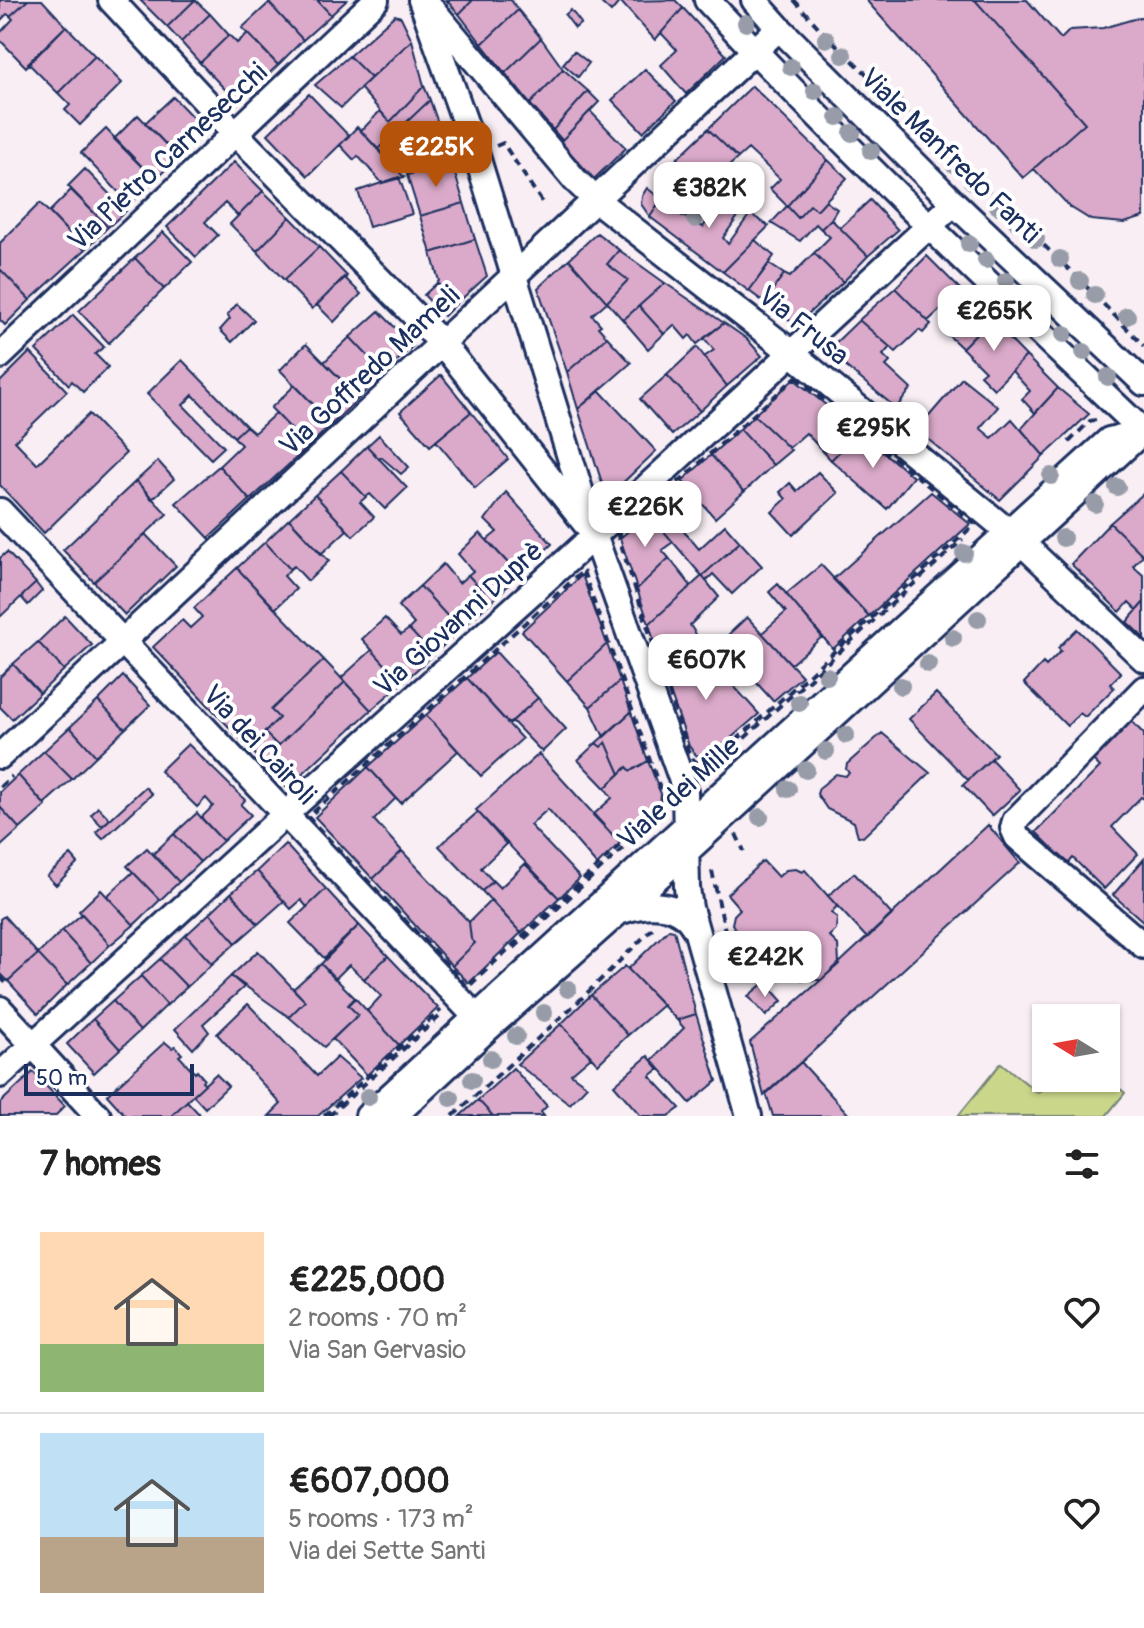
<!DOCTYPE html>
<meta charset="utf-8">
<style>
:root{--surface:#fff;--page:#f6f6f6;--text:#222;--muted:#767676;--line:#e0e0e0;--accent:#b45309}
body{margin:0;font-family:Pangolin,sans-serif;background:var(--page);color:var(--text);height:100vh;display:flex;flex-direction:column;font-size:30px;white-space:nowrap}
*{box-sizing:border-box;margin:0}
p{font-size:26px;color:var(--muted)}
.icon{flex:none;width:44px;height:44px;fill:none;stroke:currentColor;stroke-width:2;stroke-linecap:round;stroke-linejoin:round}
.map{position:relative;height:1116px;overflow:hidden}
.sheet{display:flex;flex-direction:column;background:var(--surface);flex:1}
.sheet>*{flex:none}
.needle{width:52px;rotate:281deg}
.buttons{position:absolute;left:1032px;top:1004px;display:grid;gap:16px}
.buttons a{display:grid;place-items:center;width:88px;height:88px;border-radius:0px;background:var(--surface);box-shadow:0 2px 6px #0004;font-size:40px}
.scale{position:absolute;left:24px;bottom:20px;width:170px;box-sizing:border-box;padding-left:8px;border:4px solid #1b2f5e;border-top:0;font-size:22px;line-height:28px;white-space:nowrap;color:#1b2f5e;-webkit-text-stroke:6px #fff;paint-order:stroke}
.price{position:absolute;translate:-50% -68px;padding:0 18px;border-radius:16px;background:#fff;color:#222;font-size:26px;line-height:52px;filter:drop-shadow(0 2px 4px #0008)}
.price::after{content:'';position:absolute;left:50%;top:48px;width:24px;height:18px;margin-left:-12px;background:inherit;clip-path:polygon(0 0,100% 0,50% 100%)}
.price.current{background:var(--accent);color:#fff}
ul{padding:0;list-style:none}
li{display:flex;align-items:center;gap:24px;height:200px;padding:0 40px}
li+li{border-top:2px solid var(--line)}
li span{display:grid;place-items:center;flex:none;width:224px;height:160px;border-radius:0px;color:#555}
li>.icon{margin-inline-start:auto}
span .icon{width:96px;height:96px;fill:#fffc;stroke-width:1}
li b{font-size:34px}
h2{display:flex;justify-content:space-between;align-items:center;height:96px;padding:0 40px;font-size:34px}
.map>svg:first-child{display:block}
</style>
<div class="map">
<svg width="1144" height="1116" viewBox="0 0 1144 1116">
<rect width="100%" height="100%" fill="#f8eef4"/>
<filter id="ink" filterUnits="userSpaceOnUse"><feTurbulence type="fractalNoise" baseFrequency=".0125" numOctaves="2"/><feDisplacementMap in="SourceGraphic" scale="16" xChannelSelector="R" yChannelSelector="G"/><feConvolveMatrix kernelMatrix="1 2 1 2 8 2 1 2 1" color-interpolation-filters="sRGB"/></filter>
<g filter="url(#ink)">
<path fill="#cad68a" stroke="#728274" stroke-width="2" d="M1001 1063 1038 1093 1052 1078 1106 1077 1125 1093 1106 1116H958Z"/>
<path fill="#dbaaca" stroke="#1b2f5e" stroke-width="2" d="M0 0H28L10 16 7 14 0 21Z
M28 0H42L66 26 26 67 0 40V33L13 19 10 16Z
M140 0H195L167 27Z
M195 0 210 14 181 42 167 27Z
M272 0H317L331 15 303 40 269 3Z
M317 0H347L331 15Z
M446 0H473L459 14Z
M473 0H511L518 10 482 44 459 14Z
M598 0H621L611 12Z
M675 0 683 8 655 40 620 1Z
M866 0H1027L1061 39 1070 30 1103 28 1144 16V217L1124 223 1091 220 1070 207 1034 169 1023 178Z
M866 0H975L1085 123 1023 178Z
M269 3 303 40 278 65 242 28Z
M683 8 726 55 686 94 661 65 677 50 661 33Z
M518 10 541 38 505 73 482 44Z
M571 10 581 23 575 28 565 15Z
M210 14 229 35 200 63 181 42Z
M395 15 401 17 412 40 371 78 349 56Z
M66 26 95 56 58 93 28 63Z
M248 33 278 65 238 103 200 63 229 35 237 43Z
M541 38 563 69 530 104 505 73Z
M412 40 424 86 390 122 360 88Z
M574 51 589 63 578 77 563 64Z
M95 56 122 83 80 125 65 110 70 105 58 93Z
M349 56 371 78 341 108 315 85Z
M563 69 588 91 553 130 530 104Z
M645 69 676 101 643 132 612 100Z
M424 86 430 100 378 149 361 131 380 111 390 122Z
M752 86 828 160 787 206 770 189 780 179 748 149 738 158 708 129Z
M588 91 599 102 562 140 553 130Z
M309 94 349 136 308 176 268 134Z
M173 97 206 131 178 157 145 123Z
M430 100 451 161 411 174 403 149 385 157 378 149Z
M590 111 626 148 594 179 560 142Z
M138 115 178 157 155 180 114 139Z
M357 127 385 157 404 177 382 183 358 156 354 160 340 145Z
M106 129 155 180 130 204 81 153Z
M708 129 738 158 705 188 709 194 695 209 657 178Z
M828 160 847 178 817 210 810 205 798 218 787 206Z
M451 161 464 203 420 216 407 175Z
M234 162 263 191 238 216 225 203 205 222 218 235 196 257 167 227Z
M85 169 126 211 108 227 68 186Z
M399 177 412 214 369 227 358 191Z
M647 188 661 199 650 217 641 204 642 196Z
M669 188 688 203 681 215 703 227 722 199 741 212 723 238 728 244 750 214 769 226 723 272 650 217Z
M71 190 108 227 85 250 49 212Z
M263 191 290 217 257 251 230 224Z
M870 200 898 230 868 256 840 228Z
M825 201 837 209 831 219 821 229 816 224 800 241 771 223 787 206 798 218 810 205 817 210Z
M40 203 85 250 30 300 0 269V243Z
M464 203 475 239 431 253 420 216Z
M290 217 319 247 284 280 257 251Z
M831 219 868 256 843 282 814 253 830 237 821 229Z
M163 232 192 262 164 289 135 258Z
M597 233 619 250 607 264 628 280 607 302 569 259Z
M475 239 487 276 457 303 437 283 439 281 431 253Z
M755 240 774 256 749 291 723 272Z
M319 247 347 276 312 309 284 280Z
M619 250 665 283 623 320 607 302 628 280 607 264Z
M814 253 843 282 796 325 764 302 784 274 790 277Z
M927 256 990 319 962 348 945 332 955 323 941 309 928 321 895 288Z
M135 258 164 289 109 343 79 311Z
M569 259 607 302 592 315 601 325 598 327 607 337 567 372 538 288Z
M769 264 784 274 764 302 749 291Z
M0 269 30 300 5 325 0 320Z
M344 277 361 294 334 322 317 305Z
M437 283 457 303 444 316 424 295Z
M665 283 724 323 697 344 690 335 686 339 674 325 664 334 639 306Z
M895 288 931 324 923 333 919 330 896 352 859 320Z
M237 304 254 320 232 342 220 330 230 319 227 315Z
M639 306 664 334 648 349 623 320Z
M379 311 413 346 384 373 350 337Z
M73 315 104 347 95 354 108 367 83 392 72 381 69 385 36 350Z
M990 319 1026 356 994 389 980 375 985 371 962 348Z
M859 320 890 347 883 355 890 362 886 366 911 389 896 408 827 351Z
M724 323 747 339 762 356 727 386 704 357 714 350 704 338Z
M350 337 384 373 359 398 324 362Z
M607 337 631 363 578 409 567 372Z
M306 344 359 398 332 424 280 370Z
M697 347 727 386 700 411 667 375Z
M30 352 67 391 15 441 37 464 89 414 126 453 44 533 0 485V382Z
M1026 356 1058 388 1035 413 1022 399 1030 391 1012 371Z
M182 360 246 426 234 437 193 395 183 405 224 447 211 459 147 394Z
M441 375 471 412 430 446 400 412Z
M667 375 700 411 672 435 640 399Z
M962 378 998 407 980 428 992 438 1012 419 1044 456 1000 500 917 430Z
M794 379 859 432 831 460 806 433 789 448 754 415Z
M295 385 332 424 308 447 271 408Z
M1058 388 1089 414 1044 456 1021 429Z
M600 391 656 451 611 494 605 492 578 409Z
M471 412 508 459 475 488 436 441Z
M276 413 308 447 250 500 219 466 241 445 234 437 246 426 254 433Z
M754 415 791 450 773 465 740 429Z
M740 429 773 465 744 492 711 455Z
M859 432 913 477 887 509 831 460Z
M379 435 409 467 401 474 381 457 379 459 367 446Z
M367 446 407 488 385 509 370 494 366 497 341 471Z
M711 455 744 492 715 518 682 481Z
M158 461 174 479 152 499 136 481Z
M219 466 250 500 209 538 176 503Z
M341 471 366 497 360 502 374 517 353 536 315 495Z
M818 472 838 493 793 535 772 512 786 499 780 492 790 483 797 491Z
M136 481 167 514 94 582 63 550Z
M506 492 552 544 519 575 487 540 497 532 485 520Z
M931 492 970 524 869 616 833 579Z
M1144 493V554L1143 555 1110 523Z
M315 495 347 530 321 554 289 519Z
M662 505 699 549 725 525 740 542 702 576 649 514Z
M649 514 673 542 662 550 669 558 637 589 620 538Z
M289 519 329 561 308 581 294 566 290 569 265 542Z
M1110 523 1143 555 1133 566 1144 576V602L1137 610 1129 602 1120 612 1071 564Z
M480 533 519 575 492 601 468 575 473 571 458 554Z
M145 534 176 566 125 615 94 582Z
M265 542 290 569 284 576 296 589 275 609 237 568Z
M740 542 762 566 732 594 713 574 706 581 702 576Z
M7 552 36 583 0 617V558Z
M669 558 691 586 649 624 637 589Z
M443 564 459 583 468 575 492 601 460 630 420 586Z
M821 565 869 616 833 649 786 594Z
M237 568 324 660 271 710 279 718 249 748 153 647 182 620 190 628 202 617 194 608Z
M582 575 607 644 567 681 522 631Z
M702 576 719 597 690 625 701 642 663 672 649 624Z
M36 583 42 591 28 605 21 597Z
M778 584 822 637 791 664 762 633 786 612 769 592Z
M420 586 460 630 433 655 409 629 414 624 398 606Z
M1144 602V638L1127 622Z
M65 616 92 645 64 670 38 642Z
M747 617 802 676 773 701 737 661 745 654 728 635Z
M385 618 401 635 409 629 433 655 402 683 362 639Z
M1077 629 1121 673 1110 684 1114 688 1085 717 1080 713 1067 726 1024 683 1043 663 1046 666 1061 651 1058 648Z
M38 642 64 670 40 693 13 664Z
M701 642 712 662 759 714 708 758 696 755 689 746 663 672Z
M607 644 620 681 590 707 567 681Z
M372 650 402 683 371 710 341 678Z
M496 652 538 698 509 724 467 678Z
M324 660 345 682 278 746 264 732 279 718 271 710Z
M13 664 40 693 12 719 0 707V677Z
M123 676 150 705 125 729 98 701Z
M467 678 522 739 481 776 426 715Z
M620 681 631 712 604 737 590 707Z
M345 682 371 710 287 788 249 748 264 732 278 746Z
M936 693 996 754 968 780 909 719Z
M538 698 566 729 542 752 512 721Z
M98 701 125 729 96 756 70 727Z
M631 712 648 761 631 771 627 767 620 774 606 742 601 747 596 743Z
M1123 713 1144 734V799L1141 797 1112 827 1138 854 1104 889 1073 858 1068 864 1036 832 1100 767 1085 752Z
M426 715 458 751 401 803 368 767Z
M70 727 96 756 72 779 44 751Z
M882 733 930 773 863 837 858 836 854 822 827 809 817 794 819 788 836 774 845 776 849 773 846 769 847 764Z
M606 742 620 774 605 788 578 760 596 743 601 747Z
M188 744 245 800 241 805 251 815 223 841 201 818 213 806 206 798 197 807 160 771Z
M44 751 72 779 44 804 18 775Z
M539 754 620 843 597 865 548 809 530 825 580 878 559 898 476 810Z
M991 759 1020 790 992 816 963 785Z
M648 761 661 794 660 803 620 843 593 815 612 798 605 788 627 767 631 771Z
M368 767 396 798 374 820 402 851 373 879 315 817Z
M18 775 46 806 20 829 0 807V792Z
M145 787 152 794 103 839 96 832Z
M0 807 20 829 0 847Z
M98 807 110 819 102 826 91 815Z
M478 812 506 844 481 868 493 881 482 891 439 846Z
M197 813 223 841 200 862 174 834Z
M988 825 1020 863 764 1096 750 1042 821 980Z
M174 834 200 862 179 882 153 854Z
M285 844 326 889 307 907 301 900 291 909 257 871Z
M147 848 179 882 160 900 127 866Z
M402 851 469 922 471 939 475 943 452 966 373 879Z
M71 855 78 863 56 885 47 876Z
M1144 859V922L1113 895Z
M763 861 778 877 786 870 796 869 802 872 805 870 837 906 831 913 837 917 836 930 829 936 838 945 839 964 821 980H802L793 968 788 973H777L771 966 763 973 729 936 736 930 732 924 734 915 740 909 727 894Z
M525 864 559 898 521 933 482 891 493 881 500 888Z
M257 871 284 901 258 924 231 893Z
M133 872 160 900 134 925 107 896Z
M854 873 892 915 867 938 828 896Z
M326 889 359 925 324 958 290 923Z
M101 890 134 925 110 945 79 911Z
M231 893 258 924 236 943 210 913Z
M491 900 521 933 469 983 452 966 475 943 471 939 469 922Z
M210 913 236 943 212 964 186 935Z
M82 914 110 945 91 963 62 931Z
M4 916 38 954 8 981 0 973V919Z
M359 925 388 956 364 979 349 965 335 979 321 964Z
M669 929 674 930 696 1014 677 1020 628 969Z
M62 931 91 963 67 985 38 954Z
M186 935 212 964 187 987 160 959Z
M258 951 305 1001 289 1017 231 976Z
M38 954 67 985 38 1014 8 981Z
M388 956 438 1008 399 1045 367 1011 381 996 364 979Z
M160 959 187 987 167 1005 141 976Z
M321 964 355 998 348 1005 358 1015 324 1047 289 1017 305 1001 293 989Z
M625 966 663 1005 628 1035 591 995Z
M141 976 167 1005 140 1031 113 1001Z
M231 976 244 987 203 1024 209 1032 193 1049 175 1029Z
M765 982 782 1001 766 1016 748 996Z
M591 995 628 1035 598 1064 561 1024Z
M355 998 399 1045 367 1075 333 1039 358 1015 348 1005Z
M113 1001 140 1031 120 1049 93 1019Z
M248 1004 317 1076 337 1057 361 1078 318 1116H269L281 1104 217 1034Z
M696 1014 717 1081 690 1103 652 1060 684 1028 677 1020Z
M93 1019 120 1049 94 1073 67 1044Z
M561 1024 591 1057 571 1074 587 1086 570 1104 517 1064Z
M165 1042 172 1048 175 1046 182 1054 179 1056 195 1073 197 1071 204 1079 202 1081 205 1084 171 1116H126L107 1095Z
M648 1056 659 1069 650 1076 680 1108 669 1116H641L614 1085Z
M801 1062 850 1116H773L766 1093Z
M513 1068 547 1106 541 1112 544 1116H493L478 1100Z
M33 1072 65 1106 55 1116H0V1103Z
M216 1074 228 1086 205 1108 193 1095Z
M478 1100 493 1116H460Z
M187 1101 201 1116H171Z"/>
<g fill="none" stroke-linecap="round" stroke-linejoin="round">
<g stroke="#1b2f5e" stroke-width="30">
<path id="minor" d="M111 0 235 133 442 343 585 523
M421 0 476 153 594 535 682 781 685 791 687 888 690 908 749 1116
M707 0C846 150 996 291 1144 432
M754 0 779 28 954 203 1144 383
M432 9 575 180 596 200 777 341 1009 532
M0 356 376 0
M0 511 476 1017
M1022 543 1144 659
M1144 689 1015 821 1013 828 1017 837 1144 946
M0 756 779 28
M622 911C648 902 681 901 695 929
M0 1009 98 1116
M0 1075 302 799 572 556 954 203
M368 1116 1109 440 1144 431
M394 1116 487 1029 686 852 1139 435"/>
</g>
<path stroke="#1b2f5e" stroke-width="4" stroke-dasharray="8 6" stroke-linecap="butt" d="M794 0 821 30 1082 282 1144 346
M496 146 503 143 544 205
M796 377 975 524 709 765C697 765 693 761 688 751L618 536Z
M1069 442 1090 421 1096 420
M583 571 665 803 468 987 308 817Z
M703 776 963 539
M0 787 12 776
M736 834 744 851
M712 871 732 963
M514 948 664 811
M0 977 9 986
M324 1116 441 1010
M329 1116 440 1016
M453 1116 581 999 653 928"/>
<use href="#minor" stroke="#fff" stroke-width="24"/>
</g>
<g fill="#979ca8">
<circle cx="746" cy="23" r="9"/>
<circle cx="826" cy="39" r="9"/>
<circle cx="843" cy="55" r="9"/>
<circle cx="791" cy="67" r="9"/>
<circle cx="815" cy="91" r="9"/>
<circle cx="894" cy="103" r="9"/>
<circle cx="838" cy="117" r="9"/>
<circle cx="852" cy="133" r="9"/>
<circle cx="871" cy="151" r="9"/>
<circle cx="954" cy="164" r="9"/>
<circle cx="972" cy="181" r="9"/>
<circle cx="998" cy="206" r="9"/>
<circle cx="710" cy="209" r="9"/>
<circle cx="695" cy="219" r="9"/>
<circle cx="1017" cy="222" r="9"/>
<circle cx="1036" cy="239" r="9"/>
<circle cx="969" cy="244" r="9"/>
<circle cx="1060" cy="259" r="9"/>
<circle cx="986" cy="260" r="9"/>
<circle cx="1006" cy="281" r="9"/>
<circle cx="1080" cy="281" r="9"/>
<circle cx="1095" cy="295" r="9"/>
<circle cx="1030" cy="305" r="9"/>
<circle cx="1127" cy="316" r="9"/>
<circle cx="1064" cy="334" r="9"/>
<circle cx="1084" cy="352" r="9"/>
<circle cx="1108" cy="377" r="9"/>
<circle cx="1051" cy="476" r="9"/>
<circle cx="1117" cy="487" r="9"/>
<circle cx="1095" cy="504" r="9"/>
<circle cx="1063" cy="538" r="9"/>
<circle cx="964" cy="553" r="9"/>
<circle cx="978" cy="619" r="9"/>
<circle cx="953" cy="638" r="9"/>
<circle cx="928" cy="664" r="9"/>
<circle cx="827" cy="676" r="9"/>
<circle cx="901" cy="686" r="9"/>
<circle cx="799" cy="703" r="9"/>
<circle cx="846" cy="735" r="9"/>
<circle cx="826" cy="751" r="9"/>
<circle cx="806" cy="770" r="9"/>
<circle cx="788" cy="789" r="9"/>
<circle cx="760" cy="817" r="9"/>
<circle cx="568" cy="989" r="9"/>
<circle cx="544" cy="1013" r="9"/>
<circle cx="516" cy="1036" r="9"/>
<circle cx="491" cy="1059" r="9"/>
<circle cx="472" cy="1080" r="9"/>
<circle cx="368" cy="1097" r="9"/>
<circle cx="451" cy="1098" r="9"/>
</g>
</g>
<g text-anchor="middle" stroke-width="8" stroke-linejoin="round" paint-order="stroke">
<g font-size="28" fill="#1b2f5e" stroke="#fff">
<text transform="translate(951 155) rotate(44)" y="10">Viale Manfredo Fanti</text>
<text transform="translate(167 156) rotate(-43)" y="10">Via Pietro Carnesecchi</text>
<text transform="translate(804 325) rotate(39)" y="10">Via Frusa</text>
<text transform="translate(369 370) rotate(-43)" y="10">Via Goffredo Mameli</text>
<text transform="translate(458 618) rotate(-42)" y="10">Via Giovanni Duprè</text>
<text transform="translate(260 744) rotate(47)" y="10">Via dei Cairoli</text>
<text transform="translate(678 792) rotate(-42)" y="10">Viale dei Mille</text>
</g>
</g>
</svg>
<div class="buttons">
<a><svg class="needle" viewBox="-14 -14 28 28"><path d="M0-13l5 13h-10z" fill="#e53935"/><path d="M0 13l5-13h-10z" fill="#767676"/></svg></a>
</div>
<div class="scale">50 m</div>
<b class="price current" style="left:436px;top:189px">€225K</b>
<b class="price" style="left:709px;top:230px">€382K</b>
<b class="price" style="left:994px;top:353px">€265K</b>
<b class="price" style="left:873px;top:470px">€295K</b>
<b class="price" style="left:645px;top:549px">€226K</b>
<b class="price" style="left:706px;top:702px">€607K</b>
<b class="price" style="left:765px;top:999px">€242K</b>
</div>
<section class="sheet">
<h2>7 homes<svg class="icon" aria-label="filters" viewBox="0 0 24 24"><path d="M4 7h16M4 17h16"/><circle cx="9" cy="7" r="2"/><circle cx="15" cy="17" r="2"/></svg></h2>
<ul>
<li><span style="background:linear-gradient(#ffd9b3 70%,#8fb573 0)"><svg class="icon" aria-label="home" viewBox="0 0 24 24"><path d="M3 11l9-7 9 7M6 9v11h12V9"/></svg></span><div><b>€225,000</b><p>2 rooms · 70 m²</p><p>Via San Gervasio</p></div><svg class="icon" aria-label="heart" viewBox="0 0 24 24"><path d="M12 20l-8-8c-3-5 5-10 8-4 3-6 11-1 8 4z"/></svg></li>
<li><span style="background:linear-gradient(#bfe0f5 65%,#b9a48a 0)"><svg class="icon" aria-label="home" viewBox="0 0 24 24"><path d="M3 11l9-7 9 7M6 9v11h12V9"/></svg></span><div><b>€607,000</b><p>5 rooms · 173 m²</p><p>Via dei Sette Santi</p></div><svg class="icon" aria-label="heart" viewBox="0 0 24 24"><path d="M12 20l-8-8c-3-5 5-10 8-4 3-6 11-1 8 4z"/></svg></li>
</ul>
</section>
